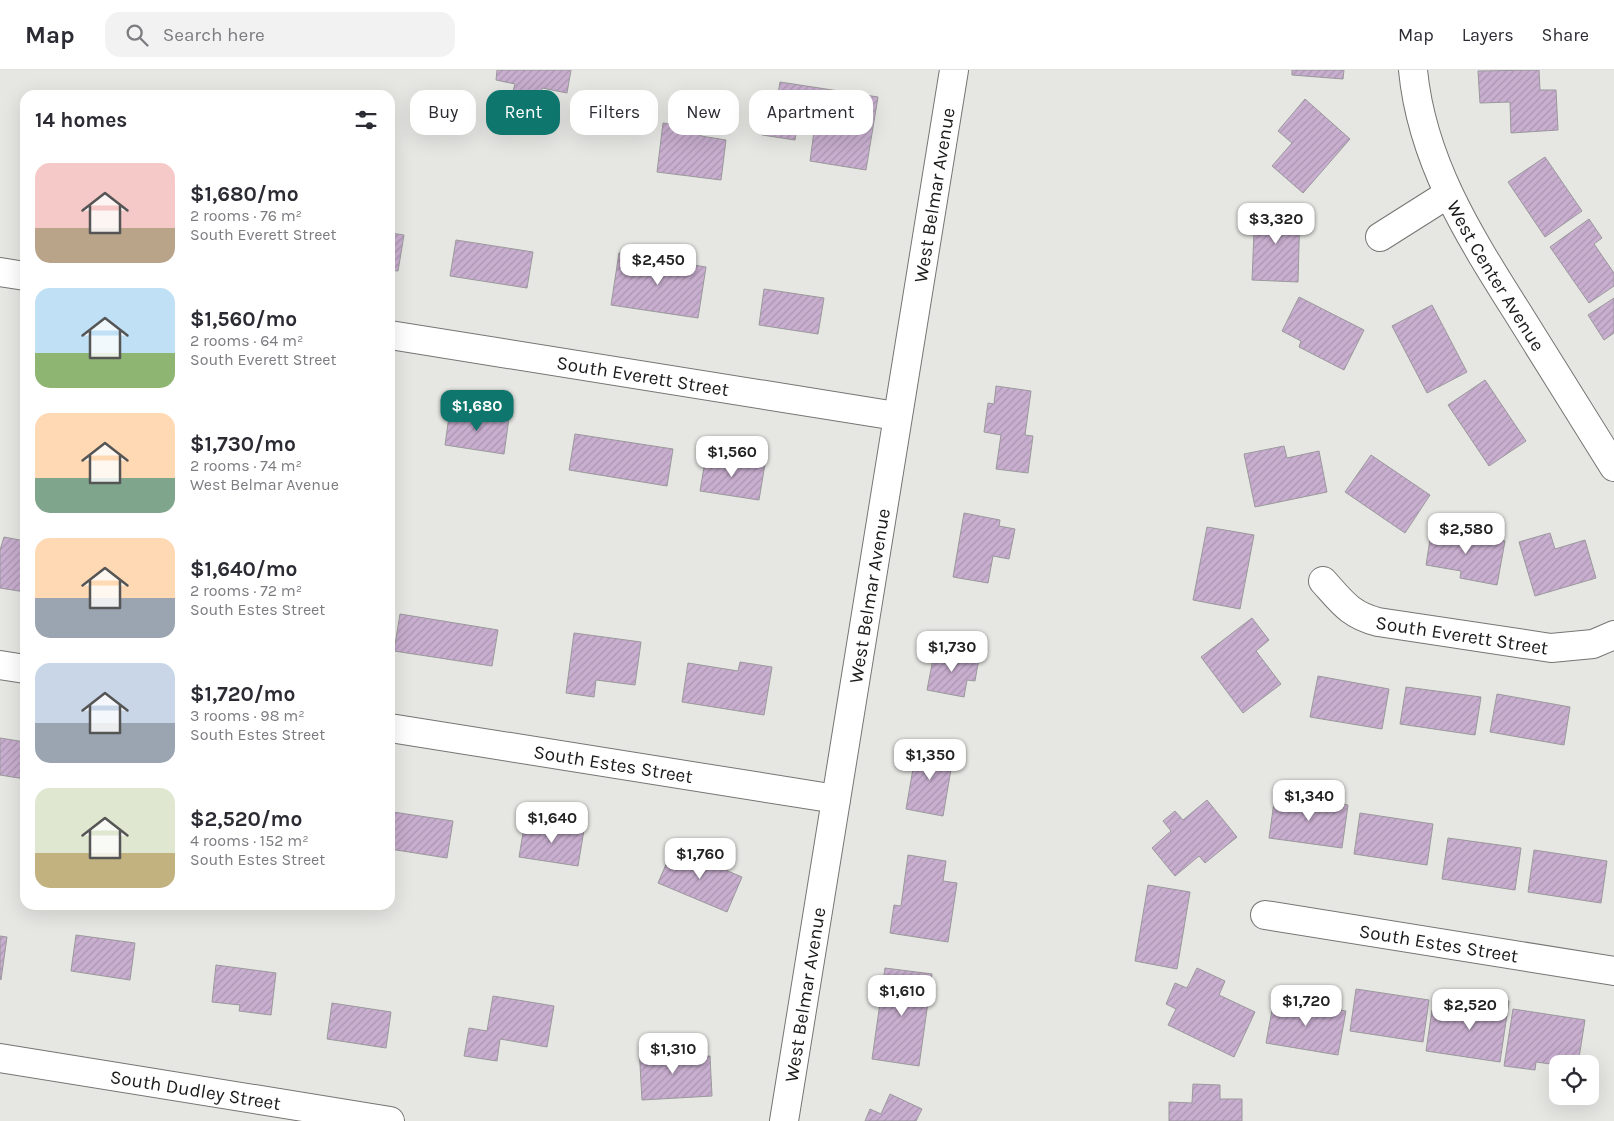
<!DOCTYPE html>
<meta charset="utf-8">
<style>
:root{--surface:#fff;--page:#f2f2f3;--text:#2b2b33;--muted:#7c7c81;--line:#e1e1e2;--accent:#0f766e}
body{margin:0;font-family:Karla,sans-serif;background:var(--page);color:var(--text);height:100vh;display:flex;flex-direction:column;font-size:19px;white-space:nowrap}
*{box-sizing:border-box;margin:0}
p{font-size:16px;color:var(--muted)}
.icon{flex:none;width:28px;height:28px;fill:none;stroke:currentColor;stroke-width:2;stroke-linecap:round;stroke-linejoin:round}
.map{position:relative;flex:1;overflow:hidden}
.sheet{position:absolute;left:20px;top:20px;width:375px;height:820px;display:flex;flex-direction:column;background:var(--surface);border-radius:15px;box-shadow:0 5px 20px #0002}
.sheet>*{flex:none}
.top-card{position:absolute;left:410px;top:20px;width:475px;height:45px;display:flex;gap:10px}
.buttons{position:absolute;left:1549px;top:985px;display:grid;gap:10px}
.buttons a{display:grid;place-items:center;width:50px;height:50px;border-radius:10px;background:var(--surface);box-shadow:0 5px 20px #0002;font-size:25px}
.price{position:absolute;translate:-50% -42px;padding:0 11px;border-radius:10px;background:#fff;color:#222;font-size:16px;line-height:32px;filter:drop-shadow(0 1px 2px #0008)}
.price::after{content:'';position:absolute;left:50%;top:30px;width:15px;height:11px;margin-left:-8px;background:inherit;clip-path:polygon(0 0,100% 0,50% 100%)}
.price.on{background:var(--accent);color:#fff}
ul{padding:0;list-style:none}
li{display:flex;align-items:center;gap:15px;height:125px;padding:0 15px}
li span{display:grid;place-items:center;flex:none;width:140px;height:100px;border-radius:15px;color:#555}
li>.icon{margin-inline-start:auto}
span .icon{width:60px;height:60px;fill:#fffc;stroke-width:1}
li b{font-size:21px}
h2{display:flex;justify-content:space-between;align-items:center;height:60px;padding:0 15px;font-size:21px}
.tag{padding:0 18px;border-radius:15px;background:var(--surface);box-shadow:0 5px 20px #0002;font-size:18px;line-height:45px}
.tag.on{background:var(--accent);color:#fff}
header{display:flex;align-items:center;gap:30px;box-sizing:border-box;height:70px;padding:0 25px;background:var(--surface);border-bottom:1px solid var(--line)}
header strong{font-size:24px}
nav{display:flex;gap:28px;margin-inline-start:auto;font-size:18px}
.search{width:350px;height:45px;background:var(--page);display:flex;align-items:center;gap:12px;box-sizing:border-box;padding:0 18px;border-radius:15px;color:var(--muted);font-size:19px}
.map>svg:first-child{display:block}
</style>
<header>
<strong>Map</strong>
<div class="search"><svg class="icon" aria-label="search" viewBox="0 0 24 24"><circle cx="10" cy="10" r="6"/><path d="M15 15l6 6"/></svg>Search here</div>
<nav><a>Map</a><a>Layers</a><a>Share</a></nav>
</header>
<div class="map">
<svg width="1614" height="1051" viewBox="0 0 1614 1051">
<defs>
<pattern id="building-hatch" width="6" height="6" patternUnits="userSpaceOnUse" patternTransform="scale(1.25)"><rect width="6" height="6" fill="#c8aecf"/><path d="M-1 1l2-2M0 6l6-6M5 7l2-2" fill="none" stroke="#ab95b1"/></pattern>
</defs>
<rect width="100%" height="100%" fill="#e6e6e3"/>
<path fill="url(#building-hatch)" stroke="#9b999c" d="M497 0H571L567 23 542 18 541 26 513 21 515 14 496 10Z
M1292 0H1344L1343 9 1292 5Z
M1539 0 1540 20H1556L1558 60 1511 63 1510 32 1480 33 1478 1Z
M780 12 878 27 866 100 810 91 815 54 798 51 795 70 762 65 767 28 777 30Z
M1305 29 1350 69 1303 123 1272 96 1292 73 1278 61Z
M663 53 702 58 701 66 726 70 721 110 657 102Z
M1545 87 1582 141 1545 167 1508 112Z
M1255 137 1300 139 1298 212 1252 210Z
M1589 149 1602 168 1594 174 1614 203V216L1589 233 1550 177Z
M390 163 404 165 398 201 390 200Z
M456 170 533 182 527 218 450 206Z
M619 183 706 197 698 248 611 235Z
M764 219 824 228 818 264 759 255Z
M1299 227 1364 260 1344 300 1299 277 1301 271 1282 261Z
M1614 228V263L1604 270 1588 245Z
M1432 235 1467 302 1427 323 1392 256Z
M25 301V323L22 322Z
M1485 310 1526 371 1489 396 1448 335Z
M996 316 1031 321 1025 365 1033 366 1028 403 996 399 1001 365 984 362 988 333 994 334Z
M450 339 509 348 504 384 445 375Z
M575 364 673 379 667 416 569 400Z
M1284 376 1287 388 1319 381 1327 422 1255 437 1244 384Z
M706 385 765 394 759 430 700 421Z
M1371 385 1430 425 1405 463 1345 422Z
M964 443 1000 450 999 456 1015 459 1009 489 993 486 988 513 953 507Z
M1207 457 1254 465 1240 539 1193 530Z
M1432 457 1505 471 1497 515 1460 508 1461 501 1426 495Z
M1550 463 1555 479 1585 470 1596 508 1535 526 1519 472Z
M4 467 25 471V522L0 518V480Z
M400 544 498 560 492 596 394 581Z
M1252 548 1269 570 1256 581 1281 614 1243 643 1201 587Z
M574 563 641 572 635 615 596 610 594 627 566 623Z
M935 579 979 588 975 611 967 610 964 627 927 620Z
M740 592 772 597 764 645 682 632 688 593 738 601Z
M1318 606 1389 619 1382 659 1310 647Z
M1406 617 1481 627 1475 665 1400 654Z
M1497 624 1570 637 1564 675 1490 662Z
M0 668 25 672V709L0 705Z
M917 676 954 682 943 746 906 739Z
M1275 725 1348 735 1342 778 1269 768Z
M1207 730 1237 767 1205 793 1199 786 1175 806 1152 778 1171 761 1163 751 1175 741 1183 750Z
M393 742 453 751 447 788 390 779Z
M1360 743 1433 754 1427 795 1354 784Z
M525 751 584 760 578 796 519 787Z
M1448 768 1521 778 1515 820 1442 809Z
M673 778 742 807 727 842 658 813Z
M1534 780 1607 791 1601 833 1528 822Z
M908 785 946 791 943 811 957 813 948 872 890 863 894 835 901 836Z
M1148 815 1190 822 1177 899 1135 891Z
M76 865 135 873 130 910 71 901Z
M0 866 7 867 1 910 0 909Z
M216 895 276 903 271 945 239 941 240 935 212 932Z
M885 898 932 904 919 996 872 989Z
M1197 898 1225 911 1219 925 1255 942 1234 987 1168 955 1176 939 1166 934 1175 913 1187 918Z
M1356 919 1429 930 1423 972 1350 961Z
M493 926 554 936 547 977 500 969 497 991 464 986 469 958 487 961Z
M1479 926 1509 931 1500 992 1426 981 1432 940 1476 946Z
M1274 929 1346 941 1338 985 1266 973Z
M332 933 391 942 386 978 327 969Z
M1513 939 1585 950 1578 994 1558 995 1536 992 1535 1000 1504 996Z
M671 975 672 988 710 986 712 1026 642 1030 639 977Z
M1193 1014 1220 1015V1029H1242V1051H1169V1032L1192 1033Z
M890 1024 922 1039 916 1051H865L870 1039 881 1044Z"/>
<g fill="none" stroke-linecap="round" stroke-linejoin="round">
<g stroke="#767573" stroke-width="30">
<g id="minor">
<path id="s1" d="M1413 0C1422 94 1472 170 1521 248 1552 298 1583 347 1614 397"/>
<path d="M1380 167 1448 124"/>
<path d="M0 202 25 206"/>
<path id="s2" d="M390 265 896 346"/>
<path id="s3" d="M1323 511C1342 532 1350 545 1378 552L1551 578 1593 574 1614 565"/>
<path d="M0 595 25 599"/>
<path id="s4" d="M390 658 836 729"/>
<path id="s5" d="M1265 845 1614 901"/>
<path id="s6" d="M0 988 390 1051"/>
<path id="s7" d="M784 1051 954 0"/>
</g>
</g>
<use href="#minor" stroke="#fff" stroke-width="28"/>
</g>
<g text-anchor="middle" stroke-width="4.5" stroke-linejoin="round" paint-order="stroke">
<g font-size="19" fill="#1a1a19" stroke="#fff">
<text dy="7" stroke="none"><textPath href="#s7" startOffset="938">West Belmar Avenue</textPath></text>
<text dy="7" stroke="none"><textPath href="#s1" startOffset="224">West Center Avenue</textPath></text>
<text dy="7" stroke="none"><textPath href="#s2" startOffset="256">South Everett Street</textPath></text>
<text dy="7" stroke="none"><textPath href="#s7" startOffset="532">West Belmar Avenue</textPath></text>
<text dy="7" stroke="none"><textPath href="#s3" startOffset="155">South Everett Street</textPath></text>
<text dy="7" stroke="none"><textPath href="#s4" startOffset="226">South Estes Street</textPath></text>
<text dy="7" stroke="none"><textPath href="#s5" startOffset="176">South Estes Street</textPath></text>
<text dy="7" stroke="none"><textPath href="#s7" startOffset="128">West Belmar Avenue</textPath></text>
<text dy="7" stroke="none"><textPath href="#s6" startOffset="198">South Dudley Street</textPath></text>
</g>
</g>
</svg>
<div class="buttons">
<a><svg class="icon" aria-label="locate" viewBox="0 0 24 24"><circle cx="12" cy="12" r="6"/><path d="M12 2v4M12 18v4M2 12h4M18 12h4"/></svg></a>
</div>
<b class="price" style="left:1276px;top:175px">$3,320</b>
<b class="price" style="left:658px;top:216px">$2,450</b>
<b class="price on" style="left:477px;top:362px">$1,680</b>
<b class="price" style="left:732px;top:408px">$1,560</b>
<b class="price" style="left:1466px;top:485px">$2,580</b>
<b class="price" style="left:952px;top:603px">$1,730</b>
<b class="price" style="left:930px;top:711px">$1,350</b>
<b class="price" style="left:1309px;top:752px">$1,340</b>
<b class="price" style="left:552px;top:774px">$1,640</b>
<b class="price" style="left:700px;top:810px">$1,760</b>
<b class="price" style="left:902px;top:947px">$1,610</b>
<b class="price" style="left:1306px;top:957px">$1,720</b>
<b class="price" style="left:1470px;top:961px">$2,520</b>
<b class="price" style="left:673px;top:1005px">$1,310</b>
<div class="top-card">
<a class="tag">Buy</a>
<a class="tag on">Rent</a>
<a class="tag">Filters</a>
<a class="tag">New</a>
<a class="tag">Apartment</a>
</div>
<section class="sheet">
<h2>14 homes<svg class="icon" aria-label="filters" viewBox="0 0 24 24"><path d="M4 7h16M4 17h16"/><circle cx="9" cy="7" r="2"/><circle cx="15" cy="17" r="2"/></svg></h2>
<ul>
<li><span style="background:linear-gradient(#f6c9c9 65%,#b9a48a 0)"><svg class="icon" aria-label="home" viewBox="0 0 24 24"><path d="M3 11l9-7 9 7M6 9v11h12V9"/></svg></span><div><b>$1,680/mo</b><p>2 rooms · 76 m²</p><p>South Everett Street</p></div></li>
<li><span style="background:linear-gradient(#bfe0f5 65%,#8fb573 0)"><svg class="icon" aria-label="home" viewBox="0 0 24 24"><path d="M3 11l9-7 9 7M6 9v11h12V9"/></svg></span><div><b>$1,560/mo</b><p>2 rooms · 64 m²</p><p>South Everett Street</p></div></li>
<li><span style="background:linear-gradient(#ffd9b3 65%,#7fa58c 0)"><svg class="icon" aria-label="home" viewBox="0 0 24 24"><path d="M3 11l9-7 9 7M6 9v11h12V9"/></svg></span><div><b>$1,730/mo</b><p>2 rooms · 74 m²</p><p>West Belmar Avenue</p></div></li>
<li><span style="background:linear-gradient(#ffd9b3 60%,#9aa5b1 0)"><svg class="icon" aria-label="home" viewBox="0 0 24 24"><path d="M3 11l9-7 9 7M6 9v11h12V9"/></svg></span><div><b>$1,640/mo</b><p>2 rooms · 72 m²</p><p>South Estes Street</p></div></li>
<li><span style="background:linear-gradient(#c9d6e8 60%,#9aa5b1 0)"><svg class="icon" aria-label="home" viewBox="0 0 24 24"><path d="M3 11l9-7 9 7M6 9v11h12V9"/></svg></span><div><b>$1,720/mo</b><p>3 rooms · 98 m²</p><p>South Estes Street</p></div></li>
<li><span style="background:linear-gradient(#dfe7d0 65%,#c2b280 0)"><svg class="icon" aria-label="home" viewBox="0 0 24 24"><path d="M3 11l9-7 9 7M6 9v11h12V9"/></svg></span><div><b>$2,520/mo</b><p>4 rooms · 152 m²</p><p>South Estes Street</p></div></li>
</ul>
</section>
</div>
